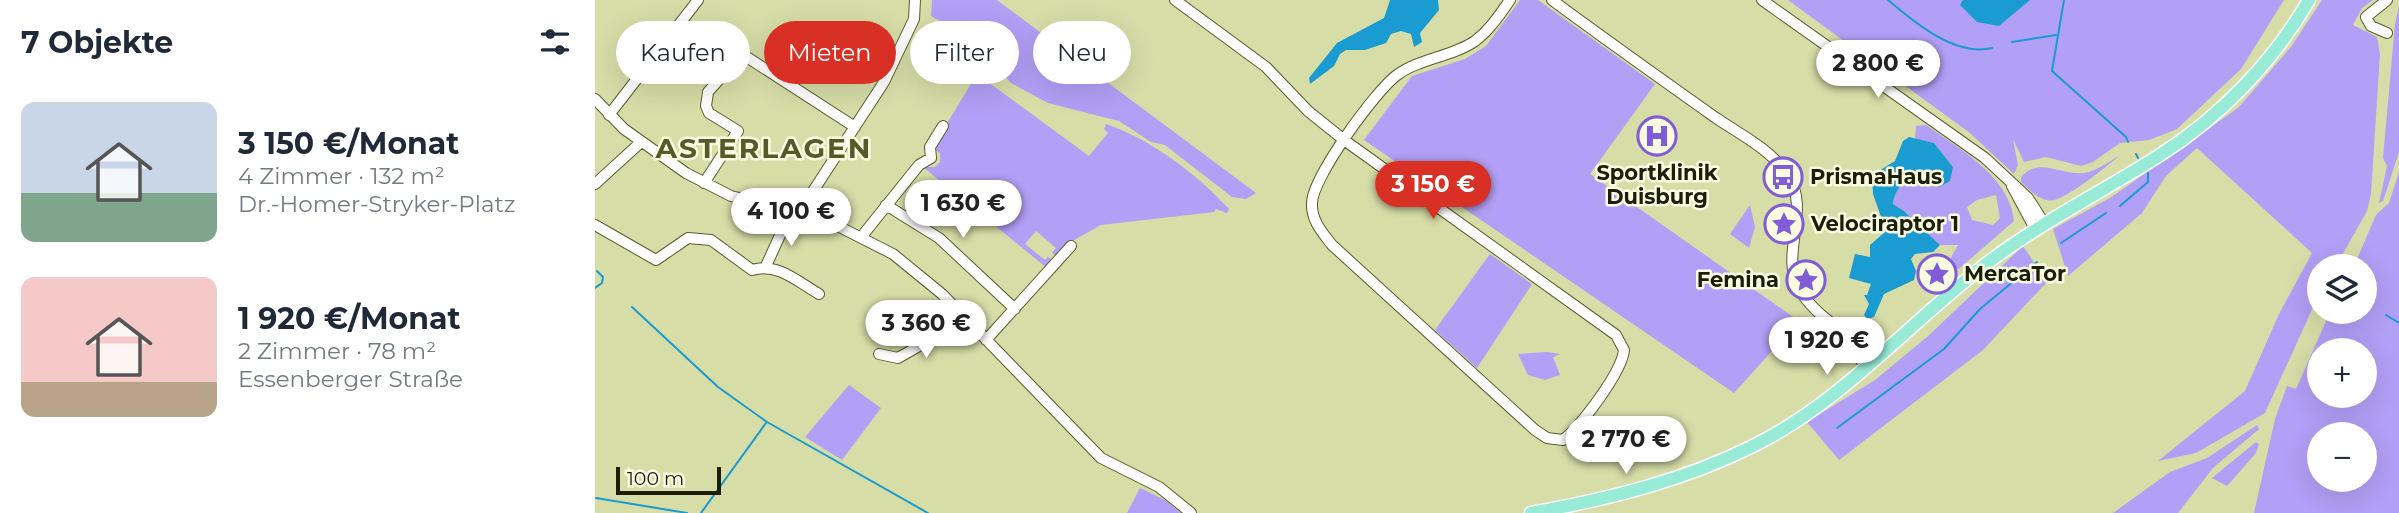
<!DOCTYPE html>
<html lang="de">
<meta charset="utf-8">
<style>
:root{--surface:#fff;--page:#f6f6f7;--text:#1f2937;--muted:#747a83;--accent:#d93025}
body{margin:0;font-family:Montserrat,sans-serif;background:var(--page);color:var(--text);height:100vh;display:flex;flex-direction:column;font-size:26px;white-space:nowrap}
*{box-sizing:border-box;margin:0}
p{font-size:23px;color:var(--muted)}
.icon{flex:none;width:38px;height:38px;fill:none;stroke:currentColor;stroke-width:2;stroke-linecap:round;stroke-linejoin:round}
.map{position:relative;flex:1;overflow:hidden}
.sheet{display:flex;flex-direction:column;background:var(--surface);width:595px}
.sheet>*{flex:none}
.guide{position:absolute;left:21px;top:21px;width:665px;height:63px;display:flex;gap:14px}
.buttons{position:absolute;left:1712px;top:254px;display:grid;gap:14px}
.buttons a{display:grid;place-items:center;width:70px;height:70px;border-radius:50%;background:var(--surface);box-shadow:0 7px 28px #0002;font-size:35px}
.scale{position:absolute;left:21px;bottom:18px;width:105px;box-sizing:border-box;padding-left:7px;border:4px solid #1c1e09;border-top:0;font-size:19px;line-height:24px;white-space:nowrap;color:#1c1e09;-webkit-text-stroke:5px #f7fbe0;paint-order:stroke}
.price{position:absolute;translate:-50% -60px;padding:0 16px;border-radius:24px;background:#fff;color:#222;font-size:23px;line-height:46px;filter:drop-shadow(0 2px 4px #0008)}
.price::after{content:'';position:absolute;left:50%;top:42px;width:21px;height:16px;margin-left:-10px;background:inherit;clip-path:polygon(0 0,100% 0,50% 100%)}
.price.selected{background:var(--accent);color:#fff}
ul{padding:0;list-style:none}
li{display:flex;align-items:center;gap:21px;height:175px;padding:0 21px}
li span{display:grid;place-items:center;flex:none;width:196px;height:140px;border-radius:14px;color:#555}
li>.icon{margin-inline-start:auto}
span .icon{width:84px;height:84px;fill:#fffc;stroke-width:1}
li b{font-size:30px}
h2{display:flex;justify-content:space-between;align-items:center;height:84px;padding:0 21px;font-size:30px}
.pill{padding:0 24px;border-radius:32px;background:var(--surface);box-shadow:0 7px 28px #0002;font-size:24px;line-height:63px}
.pill.selected{background:var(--accent);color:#fff}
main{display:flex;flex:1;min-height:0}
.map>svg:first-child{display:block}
</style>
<main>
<section class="sheet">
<h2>7 Objekte<svg class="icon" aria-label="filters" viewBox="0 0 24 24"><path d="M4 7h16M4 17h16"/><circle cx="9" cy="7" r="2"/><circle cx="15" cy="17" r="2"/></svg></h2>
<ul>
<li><span style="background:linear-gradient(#c9d6e8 65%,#7fa58c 0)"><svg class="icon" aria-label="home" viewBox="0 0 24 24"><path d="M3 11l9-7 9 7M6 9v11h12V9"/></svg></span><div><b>3 150 €/Monat</b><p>4 Zimmer · 132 m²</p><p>Dr.-Homer-Stryker-Platz</p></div></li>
<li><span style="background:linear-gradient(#f6c9c9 75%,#b9a48a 0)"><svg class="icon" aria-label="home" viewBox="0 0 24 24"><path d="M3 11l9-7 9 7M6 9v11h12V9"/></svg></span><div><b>1 920 €/Monat</b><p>2 Zimmer · 78 m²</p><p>Essenberger Straße</p></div></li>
</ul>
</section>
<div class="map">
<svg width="1804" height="513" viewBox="0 0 1804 513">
<rect width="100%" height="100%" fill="#d6dda7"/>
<path fill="#b29ff6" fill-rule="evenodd" d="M337 0H402L661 193 651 199 637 197 570 145 556 142 524 121 453 103 416 83 405 71 397 51 336 16Z
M925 0H943L1060 84 995 174 1204 321 1139 393 769 140 817 76 870 59 891 46Z
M1193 0H1689L1646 69 1582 129 1554 140 1525 143 1498 162 1486 166 1451 157 1429 162 1418 139 1423 165 1419 174 1375 133Z
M1727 0H1778L1767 8 1758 25 1782 37 1785 54 1776 194 1772 211 1741 266H1724V294L1670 413 1601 453 1563 461 1650 391 1684 314 1717 253 1602 148 1571 176 1547 213 1473 276 1458 229 1515 198 1643 108 1696 47Z
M1804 6V152L1788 201 1784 203 1792 166 1788 158 1800 24Z
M382 74 494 156 513 133 509 129 511 124C557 140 602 174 634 209L632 213 621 209 619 212 506 225 479 240 462 257 457 253 461 248 441 231 430 244 450 260 453 257 459 261 452 268 328 167H340L345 162V153L337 148Z
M1331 125C1364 149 1415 176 1419 221L1365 268 1352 274 1353 263 1363 245H1345L1309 211 1298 204C1298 193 1309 182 1313 170L1334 174 1358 167 1339 143 1320 139 1321 126ZM1401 195 1405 218 1398 225 1377 220 1372 207 1382 200Z
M1524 156C1511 167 1475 196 1459 200 1446 203 1435 190 1426 182V177C1444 156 1467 176 1489 173 1502 171 1513 162 1524 156Z
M1804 172V513H1659L1680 419 1692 386 1701 389 1735 312H1769V266H1759L1781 215 1794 203ZM1724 350H1769V396H1724ZM1724 434H1769V480H1724Z
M1155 205 1160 227 1154 248 1135 234Z
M1428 246 1452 282 1388 350 1244 460 1212 422 1280 380 1332 337Z
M895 254 937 284 882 368 840 330Z
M952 352 965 354 958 357 965 375 950 380 933 375 923 354Z
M254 385 286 408 247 460 210 437Z
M1662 425 1664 429 1618 468 1583 513H1518L1575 472 1612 458Z
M1661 442 1664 444 1661 453 1632 486 1617 478Z
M545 488 570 500 586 513H532Z"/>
<path fill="#1a9bd1" d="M795 0H843L844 10 825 33 827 42 819 47 816 34 806 31 796 34 791 43 770 50H751L745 54 739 66 715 84 714 78 742 43 789 18Z
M1368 0H1435L1404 26 1382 22 1365 5Z
M1314 137 1339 143 1358 167 1355 181 1344 187 1334 174 1313 170C1309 181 1298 194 1298 204L1309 211 1345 245 1338 252 1320 254 1316 259 1321 271 1319 280 1289 294 1279 317 1272 319 1269 315 1274 304 1269 295H1272L1276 284 1254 278 1260 254 1275 257V245L1291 231 1278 194 1277 175 1300 161 1308 141Z"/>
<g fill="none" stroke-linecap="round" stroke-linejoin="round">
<path stroke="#1a9bd1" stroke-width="2" d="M1293 0C1319 22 1360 57 1397 48
M1469 0 1457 71 1531 137 1533 142
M1417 42 1461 35
M1541 154 1543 158
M1525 206 1553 182V173
M1466 243 1511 213
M0 288 7 283 8 277 2 271
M37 307 123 387 172 422 333 513
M1791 315 1804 323
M1242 428 1349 349 1385 309 1442 262
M1 498 92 513
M106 513 171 423"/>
<g stroke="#595d2c" stroke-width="12">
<path id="minor" d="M580 0 671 67 713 111 749 140 1021 335 1029 350C1027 372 986 426 968 440L952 438 940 430 737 245C727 232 716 220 717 203 717 178 781 90 802 75 825 58 857 57 880 41 895 30 905 14 915 0
M957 0C1011 40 1066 79 1121 118 1145 134 1176 150 1192 174 1218 210 1182 256 1206 292 1225 322 1258 334 1281 359
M1167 0 1390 158 1433 198 1449 223
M1792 0 1771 17 1776 26 1792 33
M0 99 29 129 91 173 136 196 229 219 298 254 347 294 506 458 564 487 596 513
M14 115 103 0
M109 183 143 131 114 113 111 106 113 92 147 54 260 127
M0 184 45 143
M1417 186 1440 229
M291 205 344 238 420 309
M0 225 61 260 93 238 116 240 157 270C182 262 203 282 224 294
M267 236 324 165 336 158 335 147 348 126
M171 266 191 222 211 202 289 82 319 19 320 0
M1249 333 1271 368
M391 340 476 246
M284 354 303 358 331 342 362 309"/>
</g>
<g stroke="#fff" stroke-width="15">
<path id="major" d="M936 513C1013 499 1088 481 1158 446 1247 402 1313 324 1391 264 1446 222 1507 192 1565 155 1625 117 1678 62 1714 0"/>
</g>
<use href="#minor" stroke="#fff" stroke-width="10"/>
<use href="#major" stroke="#98ecd7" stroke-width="12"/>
</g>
<defs>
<g id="hospital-ring" transform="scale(2.0125)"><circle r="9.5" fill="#f7fbe0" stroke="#805cd7" stroke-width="1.5"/><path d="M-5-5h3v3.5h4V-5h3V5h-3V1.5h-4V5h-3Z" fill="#805cd7"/></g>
<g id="bus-ring" transform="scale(2.0125)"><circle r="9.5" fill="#f7fbe0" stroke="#805cd7" stroke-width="1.5"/><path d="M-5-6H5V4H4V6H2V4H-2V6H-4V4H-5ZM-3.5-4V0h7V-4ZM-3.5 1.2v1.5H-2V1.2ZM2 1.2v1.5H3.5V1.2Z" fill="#805cd7"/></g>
<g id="sight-ring" transform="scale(2.0125)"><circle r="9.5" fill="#f7fbe0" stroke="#805cd7" stroke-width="1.5"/><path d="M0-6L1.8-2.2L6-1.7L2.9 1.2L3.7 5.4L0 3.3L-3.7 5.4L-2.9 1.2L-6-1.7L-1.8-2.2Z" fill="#805cd7"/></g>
</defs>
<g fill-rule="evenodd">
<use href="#hospital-ring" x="1062" y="136"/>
<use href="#bus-ring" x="1188" y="177"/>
<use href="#sight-ring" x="1189" y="224"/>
<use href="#sight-ring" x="1342" y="274"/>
<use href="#sight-ring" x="1211" y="280"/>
</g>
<g text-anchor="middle" stroke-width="5" stroke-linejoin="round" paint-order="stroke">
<g font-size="21" font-weight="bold" fill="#1c1e09" stroke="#f7fbe0" text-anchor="start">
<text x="1062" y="180" text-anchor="middle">Sportklinik<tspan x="1062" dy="24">Duisburg</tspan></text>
<text x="1215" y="184">PrismaHaus</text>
<text x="1216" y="231">Velociraptor 1</text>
<text x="1369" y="281">MercaTor</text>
<text x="1184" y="287" text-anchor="end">Femina</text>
</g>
<g font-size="28" font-weight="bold" letter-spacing="2" fill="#565a29" stroke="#f7fbe0">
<text x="169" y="158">ASTERLAGEN</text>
</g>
</g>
</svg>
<div class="buttons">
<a><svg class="icon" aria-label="layers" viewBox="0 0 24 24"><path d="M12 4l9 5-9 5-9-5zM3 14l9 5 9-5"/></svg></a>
<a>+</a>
<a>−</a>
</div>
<div class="scale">100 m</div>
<b class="price" style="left:1283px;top:100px">2 800 €</b>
<b class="price selected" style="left:838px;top:221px">3 150 €</b>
<b class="price" style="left:368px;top:240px">1 630 €</b>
<b class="price" style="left:196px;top:248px">4 100 €</b>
<b class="price" style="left:331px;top:360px">3 360 €</b>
<b class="price" style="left:1232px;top:377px">1 920 €</b>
<b class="price" style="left:1031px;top:476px">2 770 €</b>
<div class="guide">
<a class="pill">Kaufen</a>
<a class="pill selected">Mieten</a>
<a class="pill">Filter</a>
<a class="pill">Neu</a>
</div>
</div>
</main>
